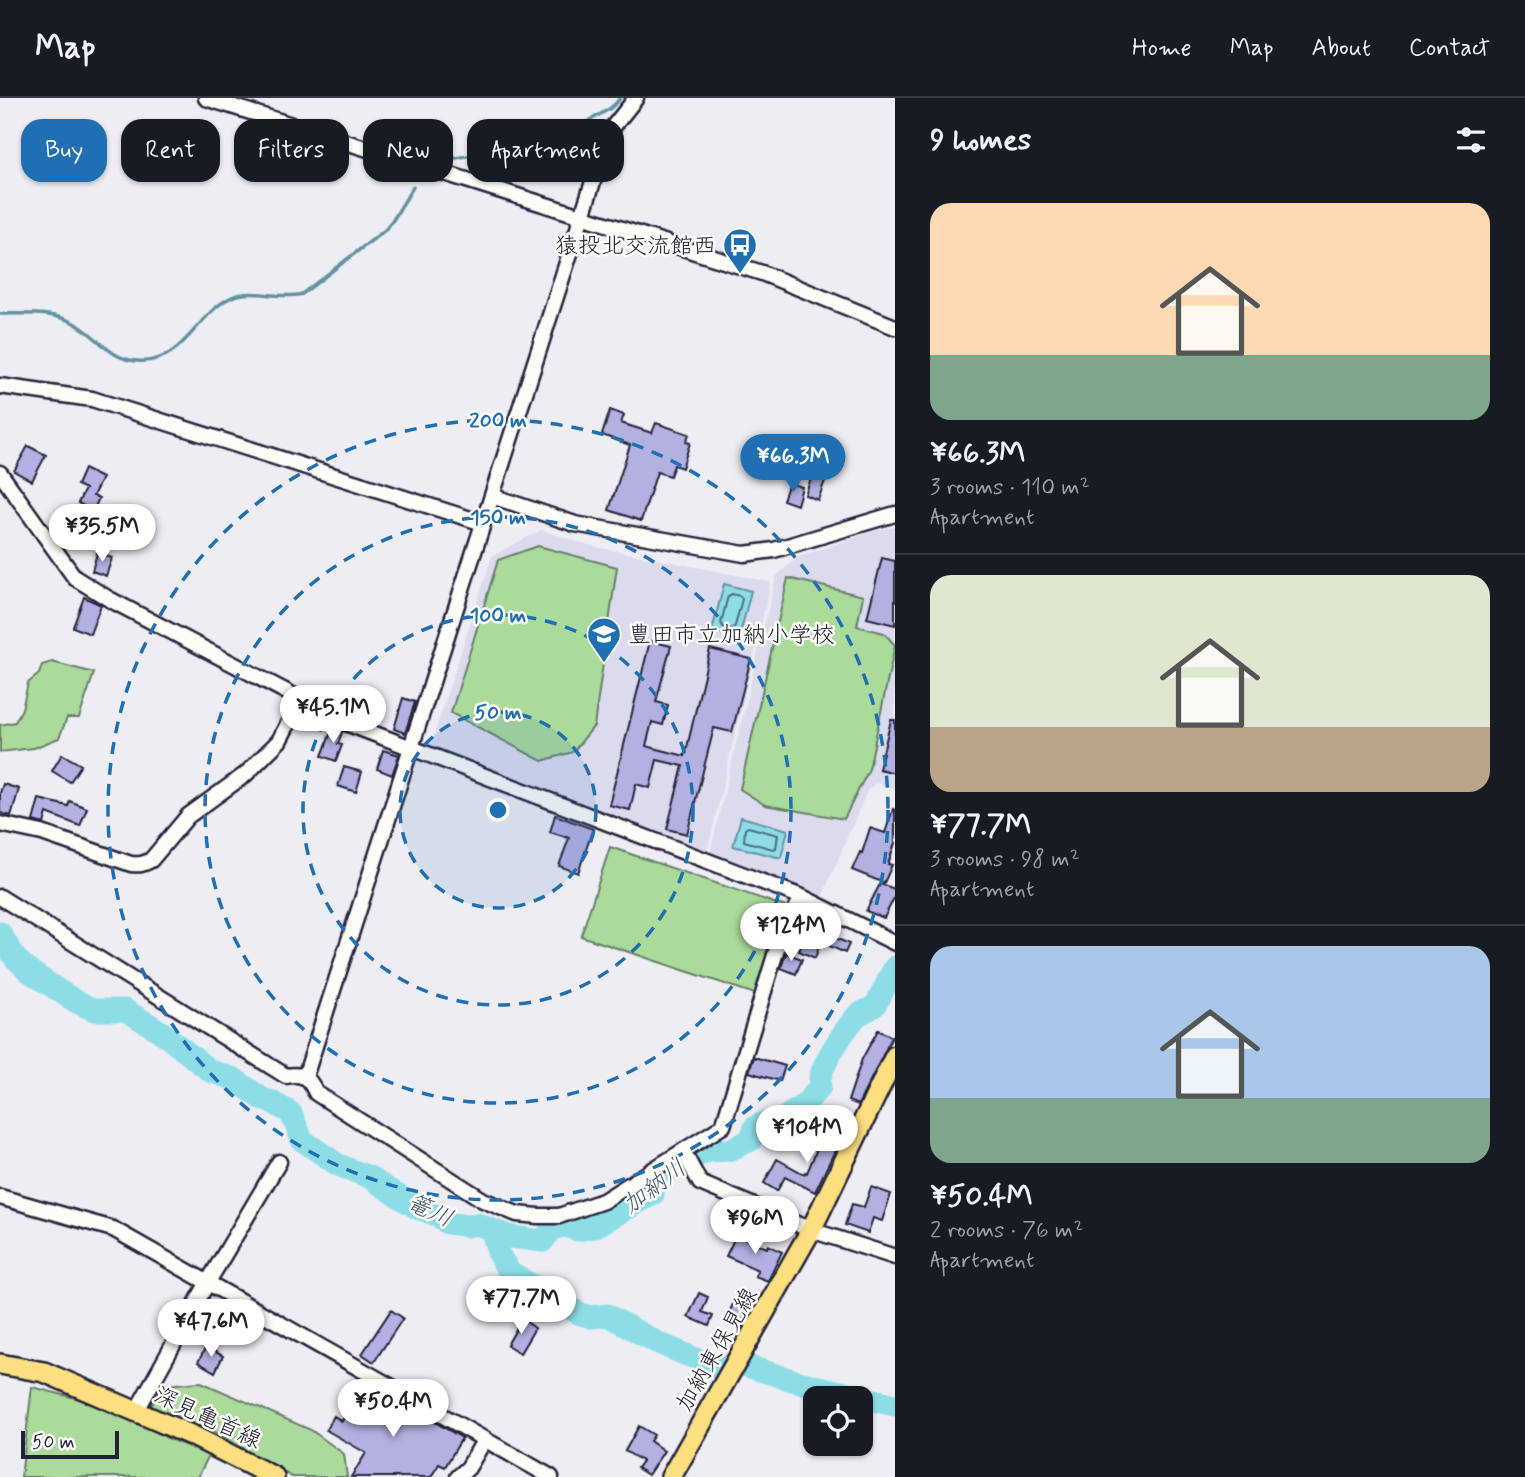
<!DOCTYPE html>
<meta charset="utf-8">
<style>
:root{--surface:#171b24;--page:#20242c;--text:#f1f3f6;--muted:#9ea1a6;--line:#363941;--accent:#1f6fb2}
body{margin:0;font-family:Mynerve,"Klee One",sans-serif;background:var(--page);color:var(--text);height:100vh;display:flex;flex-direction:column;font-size:26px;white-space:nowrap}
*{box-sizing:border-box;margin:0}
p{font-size:23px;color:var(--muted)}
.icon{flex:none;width:38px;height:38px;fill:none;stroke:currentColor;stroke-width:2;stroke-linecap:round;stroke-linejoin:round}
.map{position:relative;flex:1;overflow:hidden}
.details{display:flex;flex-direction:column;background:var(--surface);width:630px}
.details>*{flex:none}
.banner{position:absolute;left:21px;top:21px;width:665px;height:63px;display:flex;gap:14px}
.fabs{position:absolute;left:803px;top:1288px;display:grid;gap:14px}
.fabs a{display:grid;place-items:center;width:70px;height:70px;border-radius:14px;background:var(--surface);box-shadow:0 2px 5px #0004;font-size:35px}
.scale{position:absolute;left:21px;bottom:18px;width:98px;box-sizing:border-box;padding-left:7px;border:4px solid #22223b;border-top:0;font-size:19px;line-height:24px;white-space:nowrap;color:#22223b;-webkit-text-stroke:5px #fdfcf7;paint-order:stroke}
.price{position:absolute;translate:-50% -60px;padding:0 16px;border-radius:24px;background:#fff;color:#222;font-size:23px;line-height:46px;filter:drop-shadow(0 2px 4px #0008)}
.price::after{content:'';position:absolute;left:50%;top:42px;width:21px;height:16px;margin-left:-10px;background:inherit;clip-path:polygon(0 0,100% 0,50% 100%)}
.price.current{background:var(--accent);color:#fff}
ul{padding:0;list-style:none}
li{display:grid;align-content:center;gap:14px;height:371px;padding:0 35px}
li+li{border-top:2px solid var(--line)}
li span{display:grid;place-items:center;height:217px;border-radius:21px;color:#555}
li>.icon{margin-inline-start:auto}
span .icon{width:126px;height:126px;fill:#fffc;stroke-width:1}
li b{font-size:30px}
h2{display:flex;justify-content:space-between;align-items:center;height:84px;padding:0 35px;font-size:30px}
.tag{padding:0 24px;border-radius:21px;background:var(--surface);box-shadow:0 2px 5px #0004;font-size:24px;line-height:63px}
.tag.current{background:var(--accent);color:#fff}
header{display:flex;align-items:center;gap:42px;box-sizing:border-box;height:98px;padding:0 35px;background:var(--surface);border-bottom:2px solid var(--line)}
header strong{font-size:33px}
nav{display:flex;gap:38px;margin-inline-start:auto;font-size:24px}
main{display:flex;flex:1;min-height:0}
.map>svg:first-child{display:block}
</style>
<header>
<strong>Map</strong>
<nav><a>Home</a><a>Map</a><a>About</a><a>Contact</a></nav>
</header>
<main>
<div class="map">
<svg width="895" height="1379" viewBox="0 0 895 1379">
<rect width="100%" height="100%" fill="#eeedf3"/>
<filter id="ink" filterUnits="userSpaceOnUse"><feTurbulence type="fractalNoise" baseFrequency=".0143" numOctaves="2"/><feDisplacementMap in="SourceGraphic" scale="14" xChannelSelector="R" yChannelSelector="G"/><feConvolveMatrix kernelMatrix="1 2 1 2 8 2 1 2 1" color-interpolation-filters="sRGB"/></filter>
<g filter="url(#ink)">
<path fill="#dcdbee" d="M895 429V691L876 685 867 693 821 801 709 759 776 478 798 459 877 432Z
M541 432 591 448 771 484 706 759 430 649 492 458Z"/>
<path fill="#abdb9b" stroke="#667e6b" stroke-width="2" d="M538 448 617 469 594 628 573 654 542 663 451 615 498 462Z
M788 480 863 498 857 528 884 535 895 547 869 671 844 721 765 707 740 691Z
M52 564 94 575 79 620H67L59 640 34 650 0 654V627L15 624 22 611 28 585 39 576 42 567Z
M610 749 789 810 758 897 581 838Z
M201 1284 311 1332 344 1356 347 1379H292L215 1334 150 1310 164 1287Z
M32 1289 115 1310 167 1340 209 1357 198 1379H21Z"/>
<path fill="#8ddde7" stroke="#6292a2" stroke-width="2" d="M724 486 751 493 739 540 712 533Z
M741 719 788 732 781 760 733 748Z"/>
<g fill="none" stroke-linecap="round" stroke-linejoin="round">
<path stroke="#4d6d80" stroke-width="2" d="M732 496 740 498 742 501 735 528 731 531 723 529 721 525 728 498Z
M748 729 778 737 776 750 773 751 744 743 745 731Z"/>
<path stroke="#6292a2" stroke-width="3.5" d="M439 58 441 56 456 60C510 50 552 47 599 17 608 12 615 8 620 0
M0 216C25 216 52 213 74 225 98 237 108 261 137 263 184 267 196 215 232 199 253 190 280 202 302 196L385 132 393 122 413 89"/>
<path stroke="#8ddde7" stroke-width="23" d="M0 835 15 860 29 873 75 903 94 912H125L160 933 210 973 234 981 264 1002 270 1003 291 1015 302 1042 338 1067 369 1079 417 1110 439 1118 447 1125 467 1128 477 1126 511 1139 543 1143 552 1130 566 1128 578 1132 594 1129 653 1096 654 1082 676 1067 708 1053 729 1052 751 1042 755 1029 763 1025 776 1026 805 1006 820 989C815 974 845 932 855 920 860 914 868 913 874 908 879 904 890 877 895 869
M492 1133 499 1157 510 1175 559 1202 578 1215 591 1219 607 1217 658 1245 718 1270 740 1266 802 1285 895 1307"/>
</g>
<path fill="#b2b1e2" stroke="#22223b" stroke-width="2" d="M610 312 624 317 621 325 652 335 656 325 689 336 686 344 690 345 682 370 674 367 670 378 657 374 641 423 609 412 630 347 602 337Z
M28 348 46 357 32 383 14 373Z
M84 371 102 380 93 398 99 400 93 413 78 405 85 391 77 387Z
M813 375 826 380 818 402 805 397Z
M789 385 802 389 797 407 783 402Z
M83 413 96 421 81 445 57 430 63 421 74 427Z
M97 455 112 460 106 478 92 473Z
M882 460 895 463V527L867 520Z
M84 499 101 507 90 536 73 529Z
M650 543 671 548 656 604 668 607 663 627 652 624 646 648 685 658 710 551 751 561 732 634 714 630 687 736 667 731 683 668 657 662 650 690 636 686 630 712 609 707Z
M403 600 415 604 405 635 394 631Z
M891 622H895V675L879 671Z
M333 629 342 634 338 646 342 647 336 663 322 658Z
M383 652 399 657 392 677 377 671Z
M62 656 81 667 70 684 52 673Z
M344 669 362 674 356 694 338 688Z
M3 686 19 691 11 718 0 715V695Z
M39 701 68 708 70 703 87 710 80 728 47 715 44 726 33 723Z
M893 711 895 712V745L888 766 892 767 884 785 852 772 860 754 862 755 870 730 885 735Z
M555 717 593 731 578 775 559 768 569 740 550 734Z
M880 786 895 791V798L884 820 866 813Z
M813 817 834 826 829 837 849 846 845 855 821 844 815 860 799 853Z
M786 855 802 861 796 876 781 870Z
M878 932 892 939 858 1007 848 1003 862 961Z
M754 959 785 968 780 983 749 974Z
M820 1032 842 1038 815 1094 785 1079 777 1093 764 1085 777 1061 804 1076 805 1074 807 1075 819 1046H816Z
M871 1089 891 1096 882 1123 873 1120 868 1135 845 1127 852 1106 864 1109Z
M736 1137 767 1150 768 1147 782 1154 768 1183 755 1178 758 1172 726 1158Z
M699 1195 708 1199 702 1214 713 1218 709 1228 688 1219Z
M734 1204 750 1211 741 1231 725 1223Z
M391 1212 403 1220 374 1264 362 1256Z
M522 1221 535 1230 520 1255 507 1247Z
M206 1249 223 1258 215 1274 198 1264Z
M362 1289 417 1322 421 1316 462 1340 445 1369 439 1366 431 1379H351L366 1355 326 1332 334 1318 342 1323Z
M639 1328 654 1337 650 1343 664 1353 648 1377 637 1370 642 1363 625 1353Z"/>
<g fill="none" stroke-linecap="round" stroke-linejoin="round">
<g stroke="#22223b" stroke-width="19">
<path id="minor" d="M206 0 762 175 895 229
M0 288 92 301 483 425
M0 375 75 480 109 501 346 625 802 799 895 845
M492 398 575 426 744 456 774 452 895 416
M0 726 42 735 131 766C140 767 144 766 151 762L188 718 246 676 279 643 301 601
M0 799 286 978C303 975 309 979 316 995L483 1102 517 1116 538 1118H559L603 1103 723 1028 778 847 802 799
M305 979 609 34 636 0
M683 1053 700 1085 811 1132 895 1159
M0 1099 113 1131 551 1379
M137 1312 208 1184 279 1064
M458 1379 468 1370 485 1341"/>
</g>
<g stroke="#22223b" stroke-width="24">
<path id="major" d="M0 1266 44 1274 193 1338 274 1379
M671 1379 811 1132 895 958"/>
</g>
<use href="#minor" stroke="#fdfcf7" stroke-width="14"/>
<use href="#major" stroke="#fedf80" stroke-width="19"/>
</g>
</g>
<circle cx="498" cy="712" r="98" fill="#1f6fb2" fill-opacity=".12"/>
<g fill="none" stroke="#1f6fb2" stroke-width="3.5" stroke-dasharray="12 9">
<circle cx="498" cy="712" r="98"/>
<circle cx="498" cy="712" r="195"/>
<circle cx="498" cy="712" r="293"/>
<circle cx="498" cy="712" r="390"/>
</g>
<defs>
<g id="bus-pin" transform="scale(1.75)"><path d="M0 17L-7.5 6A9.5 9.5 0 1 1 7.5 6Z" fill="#1f6fb2" stroke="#fdfcf7"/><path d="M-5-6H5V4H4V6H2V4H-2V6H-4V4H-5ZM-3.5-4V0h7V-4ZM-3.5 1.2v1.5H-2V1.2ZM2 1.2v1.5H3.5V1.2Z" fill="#fff"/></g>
<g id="school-pin" transform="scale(1.75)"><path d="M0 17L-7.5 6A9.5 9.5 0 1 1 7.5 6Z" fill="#1f6fb2" stroke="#fdfcf7"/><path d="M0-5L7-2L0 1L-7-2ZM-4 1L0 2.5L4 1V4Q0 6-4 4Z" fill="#fff"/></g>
</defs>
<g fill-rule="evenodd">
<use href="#bus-pin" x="740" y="147"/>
<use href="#school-pin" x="604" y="536"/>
</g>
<g text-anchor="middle" stroke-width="5" stroke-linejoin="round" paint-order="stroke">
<g font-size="23" fill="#22223b" stroke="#fdfcf7" text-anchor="end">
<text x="716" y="155">猿投北交流館西</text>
<text x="628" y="544" text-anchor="start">豊田市立加納小学校</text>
</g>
<g font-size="23" fill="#22223b" stroke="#fdfcf7">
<text transform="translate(716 1251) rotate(-60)" y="8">加納東保見線</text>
<text transform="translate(208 1319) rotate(25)" y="8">深見亀首線</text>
</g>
<g font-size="24" font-style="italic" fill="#425a6f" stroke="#fdfcf7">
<text transform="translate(654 1088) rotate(-37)" y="8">加納川</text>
<text transform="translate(430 1112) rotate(24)" y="8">篭川</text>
</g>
</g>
<circle cx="498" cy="712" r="10" fill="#1f6fb2" stroke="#fdfcf7" stroke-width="3.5"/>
<g font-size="21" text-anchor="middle" font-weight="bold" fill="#1f6fb2" stroke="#fdfcf7" stroke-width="5" stroke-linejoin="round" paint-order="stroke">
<text x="498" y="329">200 m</text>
<text x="498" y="426">150 m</text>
<text x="498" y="524">100 m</text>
<text x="498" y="621">50 m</text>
</g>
</svg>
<div class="fabs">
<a><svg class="icon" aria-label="locate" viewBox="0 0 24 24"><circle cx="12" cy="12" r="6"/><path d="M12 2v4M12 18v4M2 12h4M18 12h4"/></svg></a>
</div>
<div class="scale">50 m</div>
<b class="price current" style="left:793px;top:396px">¥66.3M</b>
<b class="price" style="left:102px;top:466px">¥35.5M</b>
<b class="price" style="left:333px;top:647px">¥45.1M</b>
<b class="price" style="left:791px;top:865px">¥124M</b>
<b class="price" style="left:807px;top:1067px">¥104M</b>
<b class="price" style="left:755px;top:1158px">¥96M</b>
<b class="price" style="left:521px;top:1238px">¥77.7M</b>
<b class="price" style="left:211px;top:1261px">¥47.6M</b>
<b class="price" style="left:393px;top:1341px">¥50.4M</b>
<div class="banner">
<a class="tag current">Buy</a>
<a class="tag">Rent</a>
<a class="tag">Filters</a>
<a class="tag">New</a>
<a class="tag">Apartment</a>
</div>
</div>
<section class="details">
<h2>9 homes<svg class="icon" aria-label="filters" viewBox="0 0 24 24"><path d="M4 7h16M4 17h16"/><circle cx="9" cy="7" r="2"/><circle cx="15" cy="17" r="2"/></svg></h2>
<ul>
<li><span style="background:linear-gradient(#ffd9b3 70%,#7fa58c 0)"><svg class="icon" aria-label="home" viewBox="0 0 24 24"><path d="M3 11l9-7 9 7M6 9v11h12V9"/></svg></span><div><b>¥66.3M</b><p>3 rooms · 110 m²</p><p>Apartment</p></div></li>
<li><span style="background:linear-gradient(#dfe7d0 70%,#b9a48a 0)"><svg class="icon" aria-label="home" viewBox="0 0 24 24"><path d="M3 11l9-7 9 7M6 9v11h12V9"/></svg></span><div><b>¥77.7M</b><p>3 rooms · 98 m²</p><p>Apartment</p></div></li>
<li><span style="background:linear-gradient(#a9c7e8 70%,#7fa58c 0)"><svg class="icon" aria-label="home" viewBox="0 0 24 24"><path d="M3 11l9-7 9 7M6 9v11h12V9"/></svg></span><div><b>¥50.4M</b><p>2 rooms · 76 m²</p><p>Apartment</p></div></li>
</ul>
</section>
</main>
